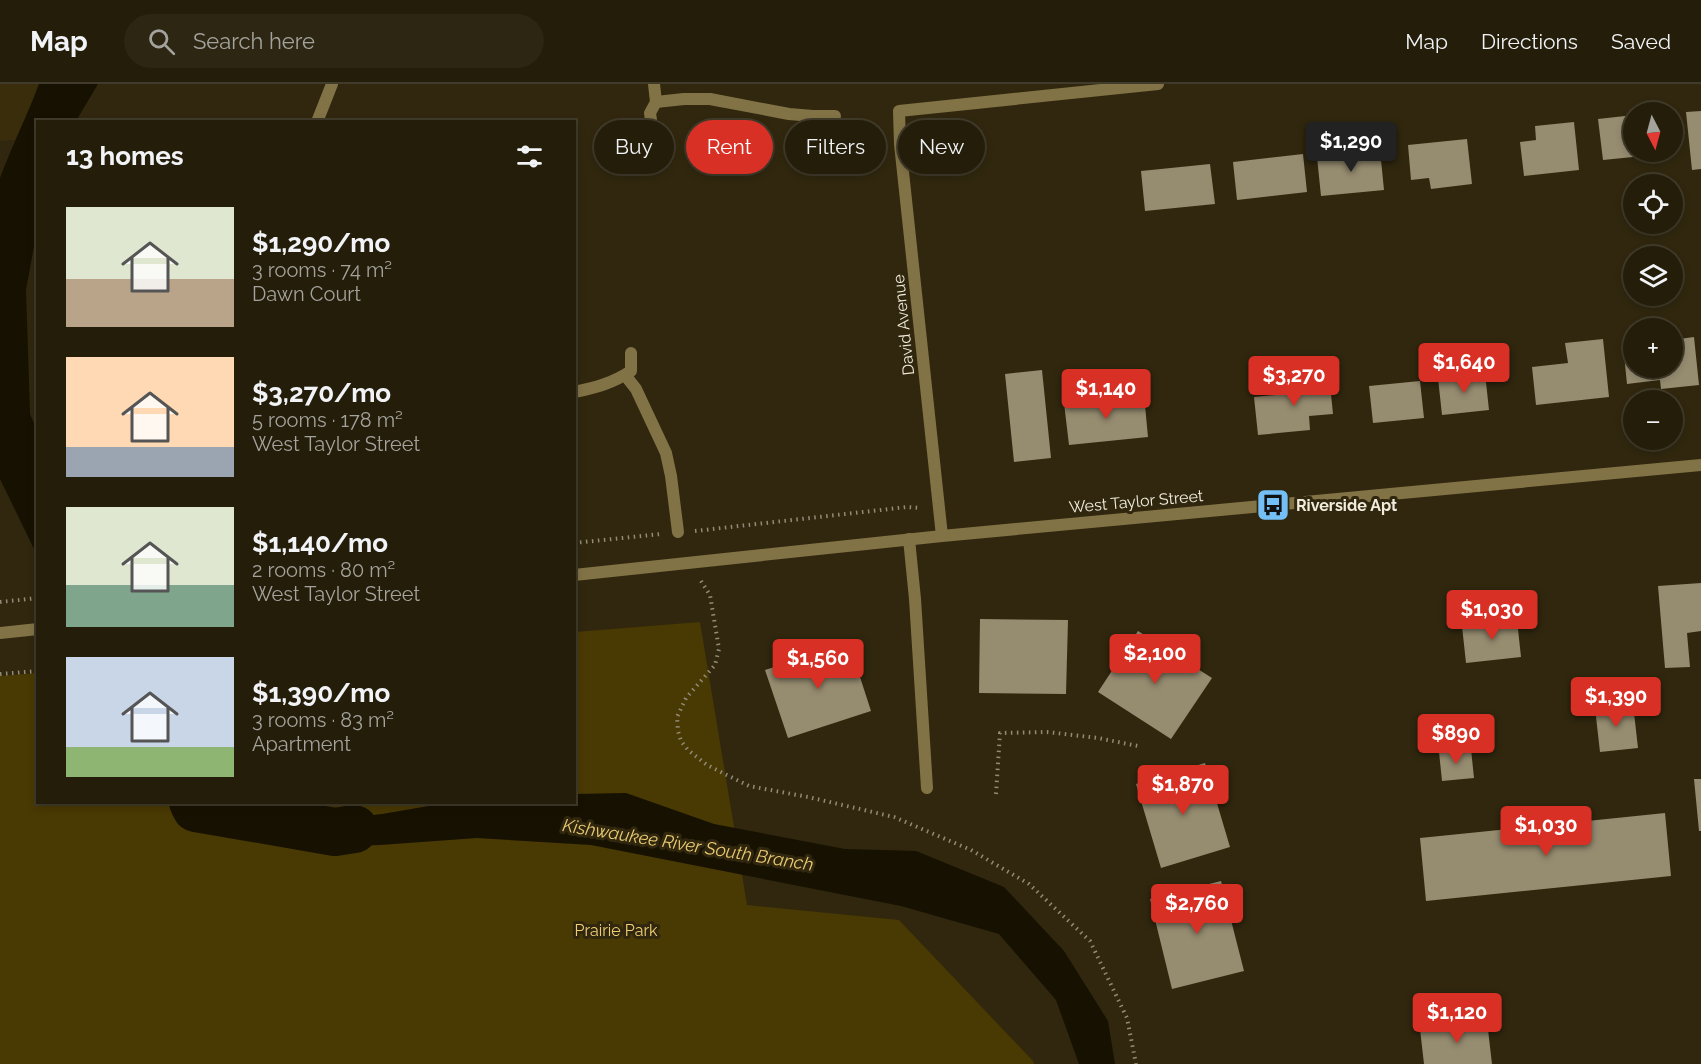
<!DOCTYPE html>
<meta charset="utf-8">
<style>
:root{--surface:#241d0a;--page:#2c2613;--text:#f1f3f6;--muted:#a3a29c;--line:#413b2b;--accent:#d93025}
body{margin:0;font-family:Raleway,sans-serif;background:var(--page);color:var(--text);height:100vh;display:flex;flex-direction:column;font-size:22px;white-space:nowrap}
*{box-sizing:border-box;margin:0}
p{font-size:20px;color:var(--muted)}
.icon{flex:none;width:33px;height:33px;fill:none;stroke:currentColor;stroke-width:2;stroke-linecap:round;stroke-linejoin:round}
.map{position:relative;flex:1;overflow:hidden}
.panel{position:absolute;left:36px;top:36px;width:540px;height:684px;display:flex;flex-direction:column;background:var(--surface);border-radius:0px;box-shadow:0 3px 9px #0003,0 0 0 2px var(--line)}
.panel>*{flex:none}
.top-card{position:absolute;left:594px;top:36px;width:570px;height:54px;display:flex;gap:12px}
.needle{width:39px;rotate:174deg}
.controls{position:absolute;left:1623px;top:18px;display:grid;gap:12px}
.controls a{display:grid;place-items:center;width:60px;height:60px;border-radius:50%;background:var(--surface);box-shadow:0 3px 9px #0003,0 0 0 2px var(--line);font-size:30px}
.price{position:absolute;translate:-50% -51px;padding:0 14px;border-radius:6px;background:var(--accent);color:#fff;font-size:20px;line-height:39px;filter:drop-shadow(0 2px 3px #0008)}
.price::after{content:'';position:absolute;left:50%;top:36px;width:18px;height:14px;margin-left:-9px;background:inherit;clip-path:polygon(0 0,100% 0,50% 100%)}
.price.active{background:#222;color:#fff}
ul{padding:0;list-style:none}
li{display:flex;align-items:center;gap:18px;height:150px;padding:0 30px}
li span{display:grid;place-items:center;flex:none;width:168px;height:120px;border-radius:0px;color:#555}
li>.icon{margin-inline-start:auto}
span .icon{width:72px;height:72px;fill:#fffc;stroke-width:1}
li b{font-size:26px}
h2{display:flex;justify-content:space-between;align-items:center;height:72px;padding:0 30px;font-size:26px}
.tag{padding:0 21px;border-radius:27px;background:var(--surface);box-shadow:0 3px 9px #0003,0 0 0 2px var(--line);font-size:21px;line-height:54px}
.tag.active{background:var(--accent);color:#fff}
header{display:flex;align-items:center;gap:36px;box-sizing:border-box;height:84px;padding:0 30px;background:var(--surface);border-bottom:2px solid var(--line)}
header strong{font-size:28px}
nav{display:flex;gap:33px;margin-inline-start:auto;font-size:21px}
.search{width:420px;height:54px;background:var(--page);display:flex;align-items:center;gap:15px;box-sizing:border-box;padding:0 21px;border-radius:33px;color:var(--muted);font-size:22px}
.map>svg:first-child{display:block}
</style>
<header>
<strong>Map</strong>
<div class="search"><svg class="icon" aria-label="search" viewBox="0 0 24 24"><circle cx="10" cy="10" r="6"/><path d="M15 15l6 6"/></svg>Search here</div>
<nav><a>Map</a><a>Directions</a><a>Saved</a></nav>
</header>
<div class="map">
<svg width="1701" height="980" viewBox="0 0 1701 980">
<rect width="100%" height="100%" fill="#30270e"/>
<path fill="#392d0c" d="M0 0H39L28 30 15 56 0 57Z"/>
<path fill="#493903" d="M700 538 747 821 899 836 1033 977 1034 980H0V592L37 589 38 718H574L575 548Z"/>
<path fill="#171101" d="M39 0H98L76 37 38 38 37 146 26 206 30 330 38 349 37 471 0 395V94C12 62 27 32 39 0Z
M626 709 714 740 845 765 916 767 1004 803 1064 867 1108 937 1115 980H1079L1056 916 999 850 901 822 591 761 477 754 380 761 290 764 185 735 172 719H228L282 741 382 730 446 719 574 718 575 710Z"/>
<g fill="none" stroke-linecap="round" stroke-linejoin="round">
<path stroke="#171101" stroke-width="48" d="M193 718 196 724 335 748 354 745"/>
</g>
<path fill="#968c70" d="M1701 27V85L1692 86 1686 28Z
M1634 31V68H1673V69L1603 76 1598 35Z
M1574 38 1579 86 1524 92 1520 58 1536 56 1535 42Z
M1467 55 1472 100 1431 105 1429 94 1411 96 1408 61Z
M1380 66 1384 106 1321 112 1317 73Z
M1303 70 1307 108 1237 116 1233 78Z
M1210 80 1215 120 1145 127 1141 87Z
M1694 253 1699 301 1661 305 1660 296 1627 300 1623 261 1634 260V284H1672V256Z
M1603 255 1609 313 1536 321 1532 283 1568 279 1565 259Z
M1042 286 1051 374 1014 378 1005 290Z
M1485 289 1489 326 1442 331 1438 294Z
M1329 290 1333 330 1309 332 1310 346 1258 351 1254 313 1306 308 1304 292Z
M1420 297 1424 334 1373 339 1369 302Z
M1144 311 1148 353 1069 361 1064 319Z
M1701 499V547L1687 549 1690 583 1665 584 1658 502Z
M980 535 1068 536 1066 610 979 609Z
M1517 536 1521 573 1466 579 1462 542Z
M1138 547 1212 594 1171 655 1098 608Z
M849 559 871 627 788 654 765 586Z
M1633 620 1638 664 1600 668 1595 624Z
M1471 665 1474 694 1442 697 1439 668Z
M1205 679 1230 763 1161 784 1136 700Z
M1694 695H1701V747H1699Z
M1665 729 1671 792 1426 817 1420 754Z
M1221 797 1244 887 1172 905 1150 815Z
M1487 937 1492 980H1424L1420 945Z"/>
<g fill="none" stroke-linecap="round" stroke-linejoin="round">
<path stroke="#928b77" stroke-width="4" stroke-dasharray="1.5 4.5" stroke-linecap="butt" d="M695 447 907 423 921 424
M574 459 661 450
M701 497 710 511 719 565 715 581 686 614 677 633 678 647 681 657 688 666 707 681 749 702 808 713 894 733 971 766 1029 800 1090 857 1127 934 1136 980
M0 518 38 514
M0 590 38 587
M996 710 1000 649 1047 648 1098 654 1138 662"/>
<path stroke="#827346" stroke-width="12" d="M653 50 650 29 656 18 654 0
M909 455 915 515 927 704"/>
<path stroke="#827346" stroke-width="12" d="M656 18 684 15H710L789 30 813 32H835
M317 38 332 0
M625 291 636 305 666 369 671 392 678 448
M574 308C595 304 613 299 631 287V269
M942 452 900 60 899 27 1158 0
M574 491 942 452 1701 381
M0 549 38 545"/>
</g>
<defs>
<g id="bus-square" transform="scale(1.725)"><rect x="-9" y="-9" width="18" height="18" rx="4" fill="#74c0f6" stroke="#30270e"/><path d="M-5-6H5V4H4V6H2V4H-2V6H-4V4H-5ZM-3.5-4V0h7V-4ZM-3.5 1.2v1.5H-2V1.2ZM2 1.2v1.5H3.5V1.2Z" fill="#111"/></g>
</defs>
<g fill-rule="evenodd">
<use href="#bus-square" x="1273" y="421"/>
</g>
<g text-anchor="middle" stroke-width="6" stroke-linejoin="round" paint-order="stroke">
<g font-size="16" fill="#f2ecdd" stroke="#30270e">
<text transform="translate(903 241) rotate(-96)" y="6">David Avenue</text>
<text transform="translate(1136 417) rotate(-5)" y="6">West Taylor Street</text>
</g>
<g font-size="16" font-weight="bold" fill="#f2ecdd" stroke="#30270e" text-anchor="start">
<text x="1296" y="427">Riverside Apt</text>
</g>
<g font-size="16" fill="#efcf76" stroke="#30270e">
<text x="616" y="852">Prairie Park</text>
</g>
<g font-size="18" font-style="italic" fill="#e9ca71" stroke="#30270e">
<text transform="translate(688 761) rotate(9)" y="6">Kishwaukee River South Branch</text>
</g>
</g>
</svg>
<div class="controls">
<a><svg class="needle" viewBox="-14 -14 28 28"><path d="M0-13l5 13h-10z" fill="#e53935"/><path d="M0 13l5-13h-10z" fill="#a3a29c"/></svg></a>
<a><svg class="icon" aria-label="locate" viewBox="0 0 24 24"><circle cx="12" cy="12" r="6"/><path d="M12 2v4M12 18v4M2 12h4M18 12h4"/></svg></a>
<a><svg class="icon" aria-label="layers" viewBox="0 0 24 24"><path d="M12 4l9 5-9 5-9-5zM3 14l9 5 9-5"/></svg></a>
<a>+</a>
<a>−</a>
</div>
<b class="price active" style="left:1351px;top:89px">$1,290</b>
<b class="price" style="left:1464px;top:310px">$1,640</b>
<b class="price" style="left:1294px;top:323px">$3,270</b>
<b class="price" style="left:1106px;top:336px">$1,140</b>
<b class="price" style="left:1492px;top:557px">$1,030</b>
<b class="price" style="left:1155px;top:601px">$2,100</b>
<b class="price" style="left:818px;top:606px">$1,560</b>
<b class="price" style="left:1616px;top:644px">$1,390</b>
<b class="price" style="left:1456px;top:681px">$890</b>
<b class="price" style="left:1183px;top:732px">$1,870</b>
<b class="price" style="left:1546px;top:773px">$1,030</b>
<b class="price" style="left:1197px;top:851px">$2,760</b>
<b class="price" style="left:1457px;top:960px">$1,120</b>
<div class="top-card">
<a class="tag">Buy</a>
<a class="tag active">Rent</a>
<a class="tag">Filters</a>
<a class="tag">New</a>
</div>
<section class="panel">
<h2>13 homes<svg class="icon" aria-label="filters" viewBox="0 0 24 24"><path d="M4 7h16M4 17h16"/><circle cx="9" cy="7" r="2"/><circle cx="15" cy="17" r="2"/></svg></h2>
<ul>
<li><span style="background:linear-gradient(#dfe7d0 60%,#b9a48a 0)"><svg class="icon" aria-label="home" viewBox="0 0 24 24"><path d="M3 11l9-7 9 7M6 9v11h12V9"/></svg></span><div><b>$1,290/mo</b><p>3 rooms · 74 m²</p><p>Dawn Court</p></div></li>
<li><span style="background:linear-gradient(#ffd9b3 75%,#9aa5b1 0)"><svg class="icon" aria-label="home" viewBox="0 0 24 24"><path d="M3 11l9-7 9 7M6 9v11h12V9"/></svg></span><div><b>$3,270/mo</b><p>5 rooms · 178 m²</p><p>West Taylor Street</p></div></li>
<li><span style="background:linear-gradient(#dfe7d0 65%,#7fa58c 0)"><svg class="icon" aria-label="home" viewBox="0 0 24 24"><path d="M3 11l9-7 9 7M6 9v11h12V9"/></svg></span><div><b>$1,140/mo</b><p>2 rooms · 80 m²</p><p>West Taylor Street</p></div></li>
<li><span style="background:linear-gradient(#c9d6e8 75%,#8fb573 0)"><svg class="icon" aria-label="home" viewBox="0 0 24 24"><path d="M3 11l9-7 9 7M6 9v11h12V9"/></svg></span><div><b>$1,390/mo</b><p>3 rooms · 83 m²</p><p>Apartment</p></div></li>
</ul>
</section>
</div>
